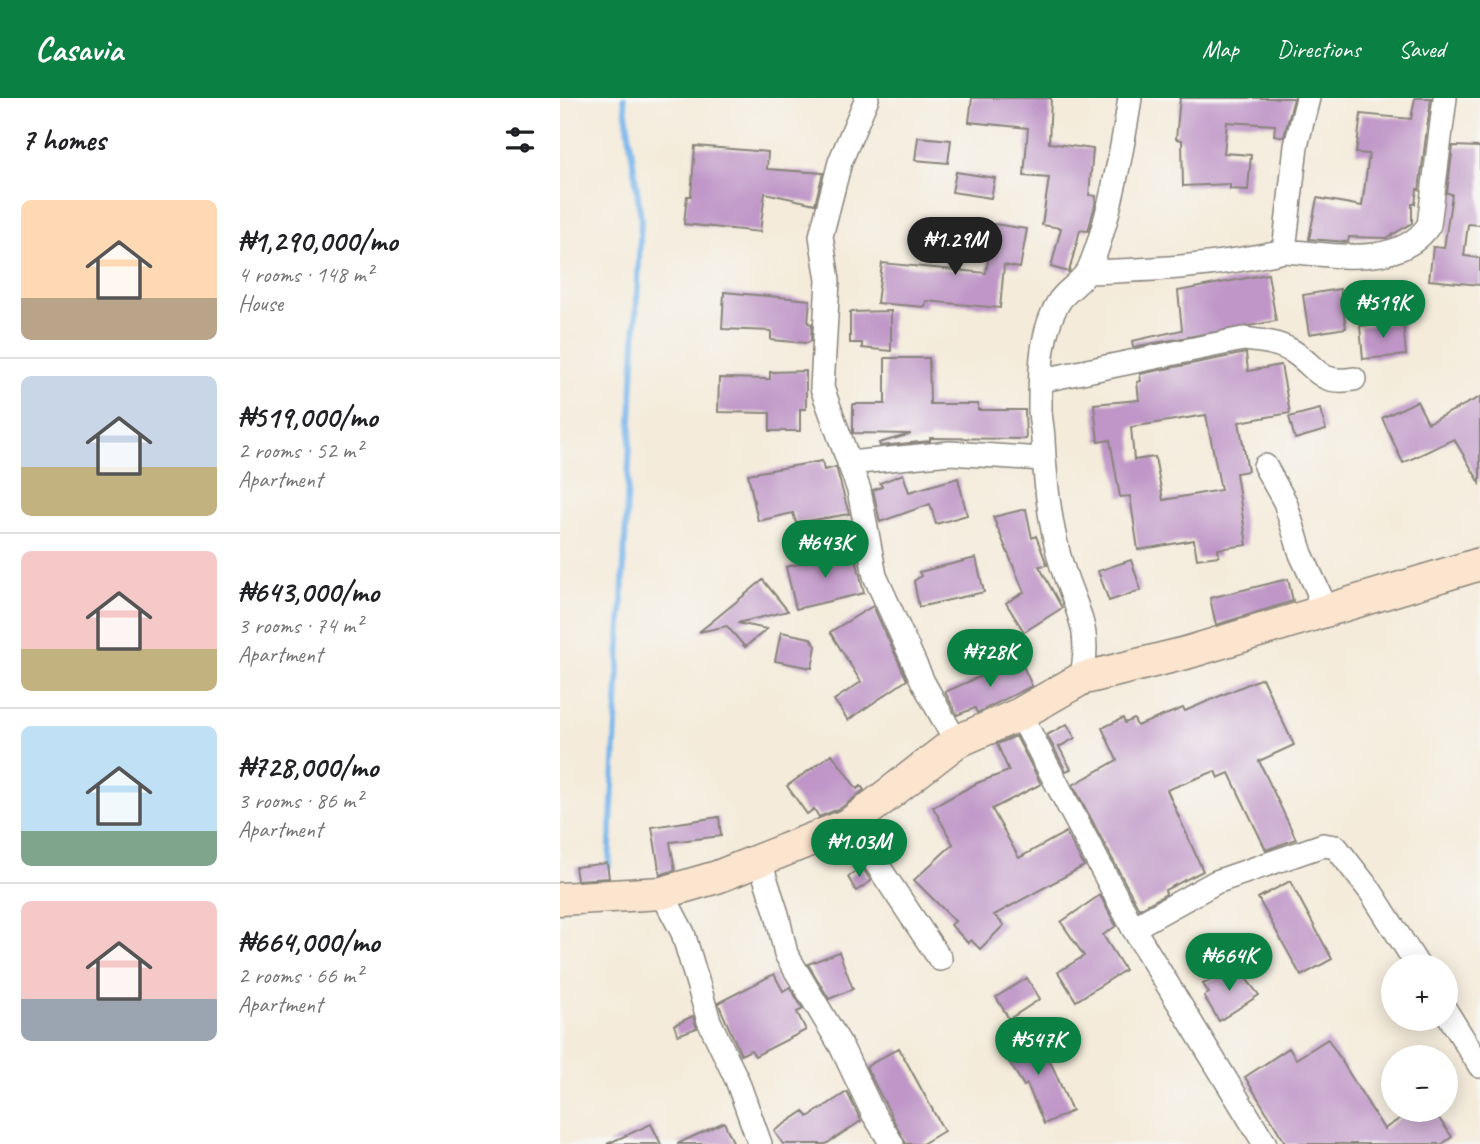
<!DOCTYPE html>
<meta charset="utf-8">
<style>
:root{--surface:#fff;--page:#f2f2f2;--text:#202124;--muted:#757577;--line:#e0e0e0;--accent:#0b8043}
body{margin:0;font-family:Caveat,sans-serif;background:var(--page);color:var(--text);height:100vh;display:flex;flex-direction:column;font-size:26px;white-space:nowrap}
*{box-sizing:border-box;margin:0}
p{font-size:23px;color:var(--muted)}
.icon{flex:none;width:38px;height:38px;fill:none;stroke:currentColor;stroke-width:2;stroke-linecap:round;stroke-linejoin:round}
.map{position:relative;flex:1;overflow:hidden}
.details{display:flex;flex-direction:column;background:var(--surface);width:560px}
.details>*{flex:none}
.controls{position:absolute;left:821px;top:856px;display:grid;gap:14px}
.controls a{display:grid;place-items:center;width:77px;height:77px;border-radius:50%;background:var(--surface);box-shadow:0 4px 18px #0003;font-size:35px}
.price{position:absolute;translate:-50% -60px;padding:0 16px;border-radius:24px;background:var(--accent);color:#fff;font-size:23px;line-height:46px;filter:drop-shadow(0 2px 4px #0008)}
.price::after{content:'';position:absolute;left:50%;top:42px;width:21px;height:16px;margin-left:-10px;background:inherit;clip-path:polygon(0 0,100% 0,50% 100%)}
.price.current{background:#222;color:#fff}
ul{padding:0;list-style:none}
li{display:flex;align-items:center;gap:21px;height:175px;padding:0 21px}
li+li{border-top:2px solid var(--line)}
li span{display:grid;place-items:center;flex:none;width:196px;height:140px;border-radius:10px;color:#555}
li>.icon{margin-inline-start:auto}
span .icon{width:84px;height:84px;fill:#fffc;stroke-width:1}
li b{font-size:30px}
h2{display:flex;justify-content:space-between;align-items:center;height:84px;padding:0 21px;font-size:30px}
header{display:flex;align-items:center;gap:42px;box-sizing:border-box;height:98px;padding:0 35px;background:var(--accent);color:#fff}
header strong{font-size:33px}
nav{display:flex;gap:38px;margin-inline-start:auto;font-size:24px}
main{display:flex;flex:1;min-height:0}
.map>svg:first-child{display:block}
</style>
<header>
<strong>Casavia</strong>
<nav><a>Map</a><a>Directions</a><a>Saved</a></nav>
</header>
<main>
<section class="details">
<h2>7 homes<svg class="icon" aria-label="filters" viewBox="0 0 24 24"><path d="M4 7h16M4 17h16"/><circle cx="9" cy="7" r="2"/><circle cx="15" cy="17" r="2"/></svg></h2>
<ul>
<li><span style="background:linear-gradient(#ffd9b3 70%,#b9a48a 0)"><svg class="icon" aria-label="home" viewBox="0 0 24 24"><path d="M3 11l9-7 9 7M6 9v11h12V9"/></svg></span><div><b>₦1,290,000/mo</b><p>4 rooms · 148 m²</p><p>House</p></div></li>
<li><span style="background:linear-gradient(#c9d6e8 65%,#c2b280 0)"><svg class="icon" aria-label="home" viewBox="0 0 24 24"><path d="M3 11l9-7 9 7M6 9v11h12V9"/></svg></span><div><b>₦519,000/mo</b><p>2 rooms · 52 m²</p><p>Apartment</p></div></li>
<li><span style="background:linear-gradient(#f6c9c9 70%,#c2b280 0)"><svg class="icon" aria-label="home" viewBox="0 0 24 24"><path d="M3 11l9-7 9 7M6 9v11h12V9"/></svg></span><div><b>₦643,000/mo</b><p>3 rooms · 74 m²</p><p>Apartment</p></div></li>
<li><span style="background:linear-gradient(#bfe0f5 75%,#7fa58c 0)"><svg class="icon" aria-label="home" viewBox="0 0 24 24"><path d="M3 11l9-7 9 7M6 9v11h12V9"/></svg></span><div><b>₦728,000/mo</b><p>3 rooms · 86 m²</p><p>Apartment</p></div></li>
<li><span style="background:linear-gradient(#f6c9c9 70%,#9aa5b1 0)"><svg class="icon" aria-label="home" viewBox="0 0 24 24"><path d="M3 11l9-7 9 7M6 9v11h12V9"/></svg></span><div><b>₦664,000/mo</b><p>2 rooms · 66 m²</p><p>Apartment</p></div></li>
</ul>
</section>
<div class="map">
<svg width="920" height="1046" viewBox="0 0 920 1046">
<rect width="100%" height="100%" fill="#f6f6f2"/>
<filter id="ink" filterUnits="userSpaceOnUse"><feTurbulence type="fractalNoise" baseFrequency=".0143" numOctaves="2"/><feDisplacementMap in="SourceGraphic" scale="14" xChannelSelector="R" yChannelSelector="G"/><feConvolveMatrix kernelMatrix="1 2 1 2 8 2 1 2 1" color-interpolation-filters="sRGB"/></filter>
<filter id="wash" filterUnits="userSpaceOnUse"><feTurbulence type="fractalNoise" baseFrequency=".00686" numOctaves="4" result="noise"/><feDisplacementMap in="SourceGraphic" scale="28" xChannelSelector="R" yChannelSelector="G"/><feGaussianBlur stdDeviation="1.57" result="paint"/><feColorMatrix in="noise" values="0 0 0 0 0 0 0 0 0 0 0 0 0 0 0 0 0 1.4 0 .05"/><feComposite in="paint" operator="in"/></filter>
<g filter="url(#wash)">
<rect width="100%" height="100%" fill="#f4ebda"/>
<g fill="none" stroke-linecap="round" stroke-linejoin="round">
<path stroke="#78b6eb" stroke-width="6" d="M49 768 81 120 64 0"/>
</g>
<g id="blocks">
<path fill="#bf96c7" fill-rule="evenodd" d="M412 0H491L489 45 533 51 529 97 536 98 535 107 528 133 520 132 509 174 491 169 501 130 482 127 489 80 464 78 468 30 409 24Z
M620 0H734L724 39 714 37 715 27 667 24 664 55 691 57 688 92 670 91V86L623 88 622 42 616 41Z
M855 0H871L859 92 857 91 855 106H852V125L827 140 789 139 788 144 749 141 757 100 802 108 809 56 796 55 801 16 851 21Z
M358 39 391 42 388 65 355 62Z
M135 48 208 54 207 71 263 75 255 106 205 95 200 134 124 126 127 98H131Z
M893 48 920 49V127L908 126 904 158 920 160V187L869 182 873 149 884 150 892 96 887 95Z
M396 74 435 80 431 100 392 94Z
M434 126 467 131 460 170 444 167 440 210 366 203 365 209 317 205 322 165 426 175Z
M708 176 716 223 573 249 572 243 622 232 618 193Z
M780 191 786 230 749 236 743 197Z
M164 194 250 202 248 225 252 226 251 243 247 245 211 242V233L162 231Z
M331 213V253L302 250V245H290V214Z
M843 224 846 257 803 261 800 228Z
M686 255 688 273 721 267 730 315 679 324 688 373 676 375 687 447 658 451 659 458 637 461 634 442 578 452 570 398 560 399 550 342 538 344 534 306 579 302 577 284 581 283 580 276ZM646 317 661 392 603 402 595 359 574 362 571 329Z
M325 260H369L370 306H418V312H465L466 341 370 340V343L320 348 319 345 351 336 293 335V306H325Z
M246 273V311H240V333H210V315L158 314 159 280 210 281V274Z
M920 299V385L894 341 843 365 822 320 857 303 868 325Z
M760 311 766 332 735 341 729 319Z
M262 363 264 372 276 369 289 416 236 425 233 415 198 423 188 376Z
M343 376 349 394 398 380 407 417 376 426 370 406 320 424 313 392 322 389 320 385Z
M466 411 472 440 476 438 487 467 479 468 502 510 464 534 446 505 464 494 433 419Z
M294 452 304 495 236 511 226 469Z
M416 460 424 494 359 509 354 483 361 478 359 474Z
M571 462 581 492 549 503 538 473Z
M728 481 733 503 656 527 650 500Z
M203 482 228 513 177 525 207 531 185 549 167 528 139 534Z
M313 508 347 582 288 622 274 602 301 584 270 534Z
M221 534 250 540 256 548 252 570 215 563Z
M460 561 472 588 417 615 415 610 397 617 385 594Z
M702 580 734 647 699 663 736 741 706 752 669 675 658 680 655 673 607 692 643 773 605 792 606 796 579 811 513 687 557 662 542 630 563 620 565 625 574 621 577 628 623 610 625 613Z
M507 626 515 640 499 649 511 671 506 673 487 637Z
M456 638 481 686 432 711 459 760 506 734 524 768 434 817 444 827 420 851 411 842 408 845 391 827 395 823 354 782 393 746 373 709 417 685 449 673 437 646Z
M272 656 297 691 301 688 304 692 281 710 259 719 254 711 247 716 227 688Z
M159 719 161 738 110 744 115 772 100 777 92 729Z
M47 765 49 780 17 782 15 769Z
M302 769 311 783 296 793 288 779Z
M730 783 772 861 741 878 698 800Z
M540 797 556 828 543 837 565 872 516 903 498 874 524 858 501 824Z
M279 854 293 891 269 901 248 866Z
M677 869 699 897 659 923 644 898 649 895 643 886Z
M214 876 223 893 230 889 243 911 237 914 246 932 195 958 191 952 181 957 158 905Z
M467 880 480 901 449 921 436 899Z
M133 918 137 930 118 937 114 927Z
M471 933 491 965 512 1013 484 1026 467 986 464 988 441 951Z
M768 941 824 1031 853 1012H873L892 1039 882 1046H726L685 979 729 950 736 961Z
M339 950 384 1033 362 1046H346L306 969Z
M287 994 301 1023 266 1046H223L214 1033 244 1013 248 1019Z
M164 1024 174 1046H117Z
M91 1026 101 1046H47Z"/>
</g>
</g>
<g filter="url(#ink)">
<use href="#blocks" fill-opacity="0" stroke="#88847b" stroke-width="2"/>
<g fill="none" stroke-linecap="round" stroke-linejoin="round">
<g stroke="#88847b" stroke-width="26">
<path id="street" d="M307 0 280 64 261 138 268 182 262 290 299 392 315 478 363 584 396 644
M724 153C770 156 839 172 869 127L885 0
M528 174C594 172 659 168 724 153L736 48 748 0
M483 282 683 241C700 243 717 244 732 253 758 269 757 287 794 281
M289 365 390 355 483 361
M705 368 725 404 741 456 759 495 757 513
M521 581C534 526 512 507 499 458 489 421 485 382 483 342 483 332 480 321 480 311 480 276 480 232 500 202 508 191 523 183 529 171 548 128 563 48 570 0
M460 616 573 830 705 1046
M290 726 380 861
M200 764 217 816 226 856 281 948 313 1015 332 1046
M102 795 123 835 149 923 177 982 200 1046
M573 830 656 784 763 747 776 749 811 794 858 868
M886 913 920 968"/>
</g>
<g stroke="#88847b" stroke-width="35">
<path id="secondary" d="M0 801 102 795 157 779 290 726 396 644 460 616 521 581 626 555 920 466"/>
</g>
<use href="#street" stroke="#fff" stroke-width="23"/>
<use href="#secondary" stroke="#fce5cf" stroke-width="32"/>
</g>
</g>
</svg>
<div class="controls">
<a>+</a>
<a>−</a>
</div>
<b class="price current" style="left:395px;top:179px">₦1.29M</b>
<b class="price" style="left:823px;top:242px">₦519K</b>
<b class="price" style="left:265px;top:482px">₦643K</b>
<b class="price" style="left:430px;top:591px">₦728K</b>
<b class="price" style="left:299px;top:781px">₦1.03M</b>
<b class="price" style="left:669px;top:895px">₦664K</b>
<b class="price" style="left:478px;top:979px">₦547K</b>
</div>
</main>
